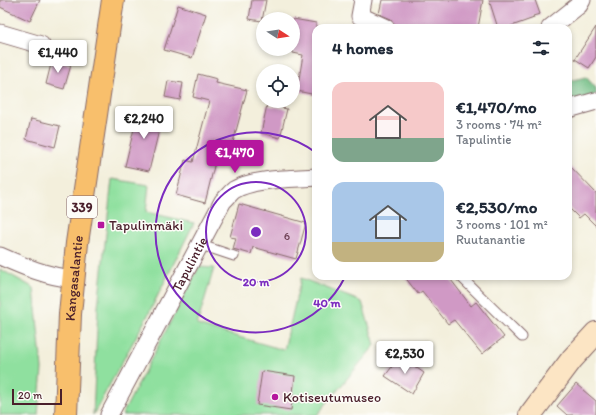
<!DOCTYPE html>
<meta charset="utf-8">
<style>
:root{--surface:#fff;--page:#f6f6f7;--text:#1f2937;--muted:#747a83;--accent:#b5179e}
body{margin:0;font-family:Itim,sans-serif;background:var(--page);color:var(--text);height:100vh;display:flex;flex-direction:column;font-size:15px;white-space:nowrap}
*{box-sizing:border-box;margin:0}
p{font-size:13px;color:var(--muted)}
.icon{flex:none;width:22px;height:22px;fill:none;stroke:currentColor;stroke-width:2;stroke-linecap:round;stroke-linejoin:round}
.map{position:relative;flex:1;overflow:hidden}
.drawer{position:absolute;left:312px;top:24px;width:260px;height:256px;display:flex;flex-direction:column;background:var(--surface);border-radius:12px;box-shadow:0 2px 6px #0003}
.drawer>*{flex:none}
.needle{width:26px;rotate:102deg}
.buttons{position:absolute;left:256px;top:12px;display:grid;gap:8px}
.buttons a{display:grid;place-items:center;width:44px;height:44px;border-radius:50%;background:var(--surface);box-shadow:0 2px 6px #0003;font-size:20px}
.scale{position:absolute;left:12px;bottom:10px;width:50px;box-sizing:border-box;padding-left:4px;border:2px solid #4a1f2b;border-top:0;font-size:11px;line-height:14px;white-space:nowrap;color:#4a1f2b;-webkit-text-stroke:3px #fdfcf7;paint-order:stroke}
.price{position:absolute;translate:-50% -34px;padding:0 9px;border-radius:4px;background:#fff;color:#222;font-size:13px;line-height:26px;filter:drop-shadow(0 1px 2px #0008)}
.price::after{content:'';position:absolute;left:50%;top:24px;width:12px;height:9px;margin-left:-6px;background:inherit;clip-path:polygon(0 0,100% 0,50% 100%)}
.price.active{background:var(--accent);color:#fff}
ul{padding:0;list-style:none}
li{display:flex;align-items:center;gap:12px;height:100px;padding:0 20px}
li span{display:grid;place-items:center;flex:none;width:112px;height:80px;border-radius:12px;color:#555}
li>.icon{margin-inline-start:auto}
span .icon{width:48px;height:48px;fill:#fffc;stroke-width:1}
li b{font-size:17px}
h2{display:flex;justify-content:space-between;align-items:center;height:48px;padding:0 20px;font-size:17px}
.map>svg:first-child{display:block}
</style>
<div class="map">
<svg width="596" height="415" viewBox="0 0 596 415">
<rect width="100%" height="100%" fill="#fdfcf7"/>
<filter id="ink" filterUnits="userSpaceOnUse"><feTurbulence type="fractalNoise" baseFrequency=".025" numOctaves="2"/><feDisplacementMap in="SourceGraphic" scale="8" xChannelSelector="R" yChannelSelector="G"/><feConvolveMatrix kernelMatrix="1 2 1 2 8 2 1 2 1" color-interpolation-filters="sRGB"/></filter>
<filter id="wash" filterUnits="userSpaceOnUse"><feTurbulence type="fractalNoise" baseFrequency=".012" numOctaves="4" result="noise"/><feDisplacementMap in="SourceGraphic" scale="16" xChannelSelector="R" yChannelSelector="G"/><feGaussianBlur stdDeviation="0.9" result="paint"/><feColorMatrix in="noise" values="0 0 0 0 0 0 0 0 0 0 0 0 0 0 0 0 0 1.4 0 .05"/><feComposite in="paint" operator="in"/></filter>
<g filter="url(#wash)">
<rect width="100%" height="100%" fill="#f3efdc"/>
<path fill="#8fe09f" stroke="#6c8065" d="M112 179 149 185 146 212 194 223 148 315 93 415 98 307Z
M199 267 214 268 197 325 284 350 301 278 362 302 375 345 317 415H122Z
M0 269 34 288 42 369 38 415H0Z"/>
<path fill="#73be86" stroke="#5e6e58" d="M586 77 596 88V100L568 110V81Z"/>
<g id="blocks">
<path fill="#d099c5" d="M0 0H40L30 21 0 7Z
M252 0H266L262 21 249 19Z
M382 0H483L478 28H409L395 25 391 19 379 14Z
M489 0H535L540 14 533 16 534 18 506 28H498Z
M178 5 206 14 192 58 164 50Z
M293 19 316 23V95L297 91 303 55 293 53Z
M596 27V57L589 68 575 59Z
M52 60 71 65 64 89 46 84Z
M198 74 217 79 216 83 247 90 228 161 216 158 205 203 176 195 185 160 193 162 209 101 193 97Z
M168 81 183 83 180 100 165 97Z
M267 105 287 109 280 138 261 133Z
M139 108 163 114 149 171 125 166Z
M31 119 60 126 55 147 26 139Z
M568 164 596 193V226L584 214 579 218 568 207Z
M239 204 306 223 296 259 253 247 251 254 233 249 236 238 230 237Z
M404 276H448L471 306 476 302 504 337 482 354 454 320 448 324 422 291 418 294Z
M400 356 424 373 412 394 385 376Z
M262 371 295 376 291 410 257 405Z
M576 384 596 401V415H567L557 406Z"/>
</g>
</g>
<g filter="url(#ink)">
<use href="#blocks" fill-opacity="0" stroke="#856869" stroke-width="1"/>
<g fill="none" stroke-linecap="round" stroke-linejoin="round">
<g stroke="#856869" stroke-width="11">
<path id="lane" d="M201 245 234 256
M460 276 522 337"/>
</g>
<g stroke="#856869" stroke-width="19">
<g id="street">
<path d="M363 0 360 16 386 28"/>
<path d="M550 28 579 5 582 0"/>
<path d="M0 33 41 45"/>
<path d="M568 109 596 101"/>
<path d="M0 256C25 267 46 276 73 279"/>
<path id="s1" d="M109 415 223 201C227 198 230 193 234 190 255 178 292 179 316 177"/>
</g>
</g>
<g stroke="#856869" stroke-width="24">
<path id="secondary" d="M530 415 572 359 596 333"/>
</g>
<g stroke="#856869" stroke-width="24">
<g id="primary">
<path id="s2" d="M66 415 70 314 77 243 113 0"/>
</g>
</g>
<use href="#lane" stroke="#fff" stroke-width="9"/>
<use href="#street" stroke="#fff" stroke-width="17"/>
<use href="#secondary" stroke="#fce5c4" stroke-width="22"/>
<use href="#primary" stroke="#f8bf6c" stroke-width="22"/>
</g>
</g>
<g fill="none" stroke="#7b2cbf" stroke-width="2">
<circle cx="256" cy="232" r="50"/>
<path d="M345 277A100 100 0 1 1 315 152"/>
</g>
<g fill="#b5179e" stroke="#fdfcf7" stroke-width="1.5">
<rect x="97" y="221" width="8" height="8" rx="2"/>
<circle cx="275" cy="397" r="4"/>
</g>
<g text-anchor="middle" stroke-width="3" stroke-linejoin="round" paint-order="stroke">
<g font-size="12" fill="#6c3e52">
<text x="287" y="240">6</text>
</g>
<rect fill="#fdfcf7" stroke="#806168" stroke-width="1" x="67" y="196" width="30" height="22" rx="3"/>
<g font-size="13" font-weight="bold" fill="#4a1f2b">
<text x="82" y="212">339</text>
</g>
<g font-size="14" fill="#4a1f2b" stroke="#fdfcf7" text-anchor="start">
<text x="109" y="230">Tapulinmäki</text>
<text x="283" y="402">Kotiseutumuseo</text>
</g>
<g font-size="14" fill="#4a1f2b" stroke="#fdfcf7">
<text dy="5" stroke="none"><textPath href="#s1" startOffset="171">Tapulintie</textPath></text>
<text dy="5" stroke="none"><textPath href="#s2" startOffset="137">Kangasalantie</textPath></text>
</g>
</g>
<circle cx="256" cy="232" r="6" fill="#7b2cbf" stroke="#fdfcf7" stroke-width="2"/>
<g font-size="12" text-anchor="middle" font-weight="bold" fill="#7b2cbf" stroke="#fdfcf7" stroke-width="3" stroke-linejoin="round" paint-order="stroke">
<text x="256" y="286">20 m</text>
<text x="327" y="307">40 m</text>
</g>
</svg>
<div class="buttons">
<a><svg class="needle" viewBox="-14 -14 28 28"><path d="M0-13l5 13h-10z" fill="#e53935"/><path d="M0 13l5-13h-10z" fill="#747a83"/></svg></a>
<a><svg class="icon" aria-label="locate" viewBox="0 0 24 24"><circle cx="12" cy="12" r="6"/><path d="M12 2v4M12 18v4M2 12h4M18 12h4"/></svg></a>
</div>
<div class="scale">20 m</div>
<b class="price" style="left:58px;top:74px">€1,440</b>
<b class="price" style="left:144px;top:140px">€2,240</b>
<b class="price active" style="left:235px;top:174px">€1,470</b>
<b class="price" style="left:405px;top:375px">€2,530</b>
<section class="drawer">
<h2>4 homes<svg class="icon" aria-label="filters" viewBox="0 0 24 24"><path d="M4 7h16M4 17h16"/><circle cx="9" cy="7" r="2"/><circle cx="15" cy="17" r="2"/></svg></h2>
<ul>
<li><span style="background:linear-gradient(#f6c9c9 70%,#7fa58c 0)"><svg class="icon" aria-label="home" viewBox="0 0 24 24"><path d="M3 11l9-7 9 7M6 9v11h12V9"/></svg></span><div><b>€1,470/mo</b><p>3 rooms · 74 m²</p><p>Tapulintie</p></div></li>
<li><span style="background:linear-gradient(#a9c7e8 75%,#c2b280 0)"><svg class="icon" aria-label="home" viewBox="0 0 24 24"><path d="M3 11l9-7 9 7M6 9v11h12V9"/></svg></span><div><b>€2,530/mo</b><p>3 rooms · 101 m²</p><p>Ruutanantie</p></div></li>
</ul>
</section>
</div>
